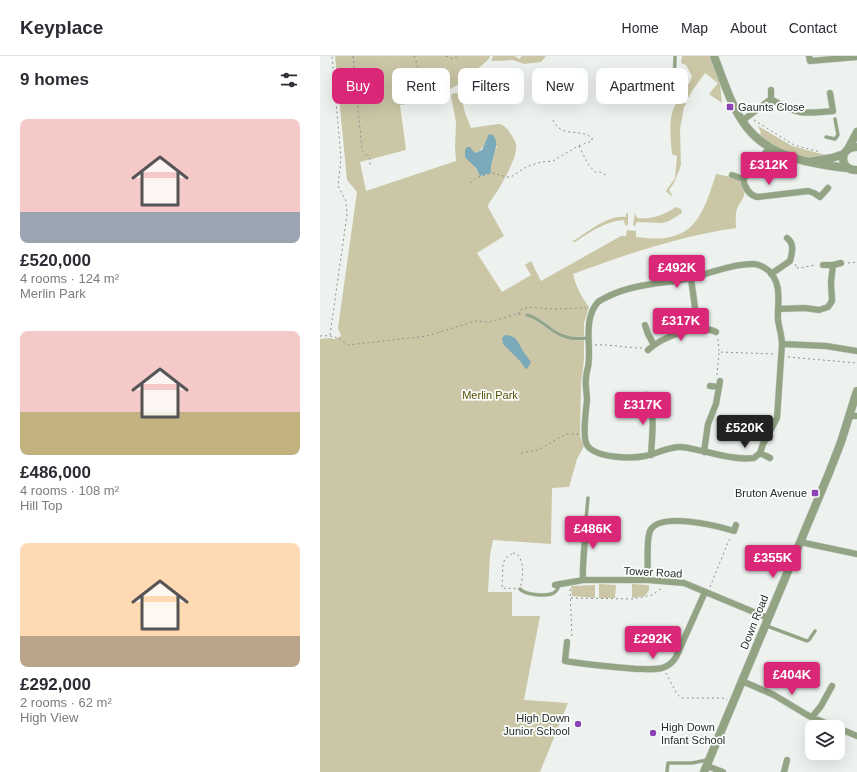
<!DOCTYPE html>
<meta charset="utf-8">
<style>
:root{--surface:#fff;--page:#f2f2f3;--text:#2b2b33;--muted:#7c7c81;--line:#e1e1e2;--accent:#db2777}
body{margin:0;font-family:Helvetica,sans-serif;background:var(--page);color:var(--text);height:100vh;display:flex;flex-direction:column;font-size:15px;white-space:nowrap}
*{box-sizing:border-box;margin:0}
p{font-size:13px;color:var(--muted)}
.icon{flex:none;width:22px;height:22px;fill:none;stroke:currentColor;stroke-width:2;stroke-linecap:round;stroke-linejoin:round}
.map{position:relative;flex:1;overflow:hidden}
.details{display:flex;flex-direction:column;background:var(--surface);width:320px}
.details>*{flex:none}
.hud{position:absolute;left:12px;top:12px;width:380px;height:36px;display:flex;gap:8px}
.controls{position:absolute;left:485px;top:664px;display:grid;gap:8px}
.controls a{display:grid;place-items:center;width:40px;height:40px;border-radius:8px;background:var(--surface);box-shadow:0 4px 16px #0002;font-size:20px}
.price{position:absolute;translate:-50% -34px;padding:0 9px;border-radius:4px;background:var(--accent);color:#fff;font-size:13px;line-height:26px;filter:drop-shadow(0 1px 2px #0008)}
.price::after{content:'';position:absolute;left:50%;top:24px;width:12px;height:9px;margin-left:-6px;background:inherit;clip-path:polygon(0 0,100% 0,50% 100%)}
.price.selected{background:#222;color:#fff}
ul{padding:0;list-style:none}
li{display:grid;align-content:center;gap:8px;height:212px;padding:0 20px}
li span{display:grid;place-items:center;height:124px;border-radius:8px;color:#555}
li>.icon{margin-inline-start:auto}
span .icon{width:72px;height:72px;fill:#fffc;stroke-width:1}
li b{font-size:17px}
h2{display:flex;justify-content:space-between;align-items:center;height:48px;padding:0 20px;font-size:17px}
.pill{padding:0 14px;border-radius:8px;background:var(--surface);box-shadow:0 4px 16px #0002;font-size:14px;line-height:36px}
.pill.selected{background:var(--accent);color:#fff}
header{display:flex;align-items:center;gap:24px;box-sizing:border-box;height:56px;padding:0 20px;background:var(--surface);border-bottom:1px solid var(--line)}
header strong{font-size:19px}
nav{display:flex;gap:22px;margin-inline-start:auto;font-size:14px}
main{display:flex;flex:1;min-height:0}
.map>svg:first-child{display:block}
</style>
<header>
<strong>Keyplace</strong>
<nav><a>Home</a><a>Map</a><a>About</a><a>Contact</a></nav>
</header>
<main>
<section class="details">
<h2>9 homes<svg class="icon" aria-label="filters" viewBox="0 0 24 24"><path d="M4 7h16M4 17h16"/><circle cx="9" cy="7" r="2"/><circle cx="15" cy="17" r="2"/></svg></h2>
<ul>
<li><span style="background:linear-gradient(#f6c9c9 75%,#9aa5b1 0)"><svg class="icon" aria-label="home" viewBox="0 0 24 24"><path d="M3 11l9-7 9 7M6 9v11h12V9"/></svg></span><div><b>£520,000</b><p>4 rooms · 124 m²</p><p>Merlin Park</p></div></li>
<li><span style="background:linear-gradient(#f6c9c9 65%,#c2b280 0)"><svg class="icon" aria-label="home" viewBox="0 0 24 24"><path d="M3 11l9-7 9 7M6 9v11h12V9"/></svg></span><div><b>£486,000</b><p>4 rooms · 108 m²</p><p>Hill Top</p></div></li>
<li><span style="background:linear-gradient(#ffd9b3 75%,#b9a48a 0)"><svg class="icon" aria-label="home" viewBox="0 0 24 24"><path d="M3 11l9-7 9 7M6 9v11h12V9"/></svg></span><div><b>£292,000</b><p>2 rooms · 62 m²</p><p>High View</p></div></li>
</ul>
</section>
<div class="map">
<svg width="537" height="716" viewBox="0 0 537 716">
<rect width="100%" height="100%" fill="#edf2ef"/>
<path fill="#cac6a6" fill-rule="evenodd" d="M15 0H170L169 3 141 27 125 36 124 42 80 49 86 94 40 106 46 135 136 105 135 90 136 66 131 40 132 38 136 37 141 39 145 57 151 72 178 68C183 68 187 72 190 77 192 80 195 84 196 88 199 101 177 137 169 147L168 151 184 180 157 197 182 236 211 219 205 209 211 205 221 225 301 180H306L307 174 316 175V181C327 182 339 184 350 181 380 176 388 142 396 118 407 120 429 123 424 139 423 145 418 148 417 153 415 159 416 166 416 172 360 180 307 198 253 218 256 231 261 240 269 251L264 267V304L261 328 260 380 264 390 257 403 249 431 232 432 231 488 173 484 170 499 168 536H192V560H220L204 644 248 647 220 716H0V283L10 282 15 283 21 280 18 272 37 136 27 124ZM167 84 177 90 171 107V117L162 120C156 115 149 102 145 94L149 91 155 97C162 95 163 90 167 84Z
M173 0H195L199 3 202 0H226L221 6 204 8 193 4 171 5Z
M362 0H390L400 28 402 47 389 38 398 27 385 17 372 35 369 41 361 38 359 34C367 33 370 27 372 20L366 9 361 7Z
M362 45 366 48 364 51 360 73 361 109 354 127 349 134 352 139 351 140 346 135 355 122 357 100 352 98C351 87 346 47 362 45Z
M438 70 472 90 509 100C493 106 473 100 457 93 450 90 444 84 439 79L441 77Z
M356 151 361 153 362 157 349 165 342 167 317 166 315 170 313 169 315 157 317 162C331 164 344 159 356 151Z
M308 156V168L307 170 305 169 304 164C286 165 270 176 255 186H253V185C268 176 288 158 306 161V158Z
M279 528 296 529 295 542H279Z
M312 528 329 529V534L325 540 312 542Z
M275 529V542L252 540 251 530Z"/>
<path fill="#7aa9b9" d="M169 78 173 79C182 90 169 103 171 117L160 120 156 112 145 101V94L147 91H150L155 97 162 94Z
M185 279C199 280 198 289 205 298 207 301 209 303 211 306L207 313 205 312 200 305 183 288 182 282Z"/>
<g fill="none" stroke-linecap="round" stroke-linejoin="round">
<g stroke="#cacecc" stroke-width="4">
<path id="service" d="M354 40 355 0
M506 81 515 83 518 79 515 63
M207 259C221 262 229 275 243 280 251 283 260 283 268 282
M266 463 268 442
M200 533C205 539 224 540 231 538 235 537 238 533 239 529
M447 570 487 585 489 584 495 575
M347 716 348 707H372L387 704"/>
</g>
<g stroke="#cacecc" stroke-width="7">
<path id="minor" d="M489 0 490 5 537 1
M451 34V43
M422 65 451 43C477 59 483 58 513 55L510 37
M449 92 433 113 423 123C425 132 429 139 437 141L488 135 494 137 500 141 508 132
M412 119 423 123
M503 209H513L521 207
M451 218 470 205C472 197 475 188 467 182
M371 222 378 274
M458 253 485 252 499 254 508 251 512 245 511 226 513 209
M325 269 328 278 334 289
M462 288C462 280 459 272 458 264 457 247 463 229 449 215 444 211 439 208 433 208 412 208 391 217 371 222 344 228 317 227 291 239 287 241 282 243 278 246 262 264 272 291 268 311 267 315 266 319 266 323 265 330 267 337 267 344 266 354 262 381 267 389 275 402 311 403 325 400 337 398 347 391 360 391 368 391 375 394 383 395 400 399 417 404 434 402L440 397 443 388 457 362 462 288 506 290 537 295
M328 294C342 281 378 267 396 276
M390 330 399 331
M326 339C336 357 332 378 331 399
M530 360H537
M384 396 388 368 396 348 400 325
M440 397 450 402
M257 471H266
M480 486 537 498
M263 524C262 504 266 484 266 463
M328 524C328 513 326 484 330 475 339 455 398 470 414 475L416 469
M235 529 263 524H328L364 527 448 562
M247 586 245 605C269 609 293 611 317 613 325 613 334 614 342 612 349 610 353 606 356 601L385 536
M422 625 454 639 489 660 515 671
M492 661 501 650 512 630
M518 672 537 680
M387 710 403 716
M464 716 467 704"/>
</g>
<g stroke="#cacecc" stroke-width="9">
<path id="tertiary" d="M394 0C414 53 423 91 485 105 499 108 513 111 528 112
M537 91C519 90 518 115 537 114
M528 93 537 76
M493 105 512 102 524 98
M384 716 509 417 521 386 537 335"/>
</g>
<path stroke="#8d908e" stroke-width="1" stroke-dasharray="2 3" stroke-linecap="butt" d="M33 0 42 94 50 103V110
M94 0C97 6 98 12 99 19 102 30 112 46 124 46
M126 0 133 3 139 0
M434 64 474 89 500 96
M259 90 268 108 275 116H280L288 120
M150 127 156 122 172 117 187 121H191L206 111 221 106 233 105 258 90 272 85V82C259 71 241 84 232 62
M528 207 537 206
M476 208 475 211 479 212 496 209
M198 258 200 254 208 251 232 253 266 252
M10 279 27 159 26 145 18 130 21 103 12 0
M0 280C14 279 17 281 28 289L107 280 155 265 169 266 197 258H203
M398 283 399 296
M275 289C291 288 306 292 322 292
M468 301 537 307
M397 319 399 296 455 298
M201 397 218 394 246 378H259
M193 497 197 498C205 506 203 523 200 533L182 532 183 507 186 502Z
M390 531 409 484 412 483
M250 533 252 582
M251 542 313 543 332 539 342 532
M346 617 357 638 362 642H403L407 644"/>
<use href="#service" stroke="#92a483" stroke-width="3"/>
<use href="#minor" stroke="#92a483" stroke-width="6"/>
<use href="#tertiary" stroke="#92a483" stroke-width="8"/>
</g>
<g fill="#8b42b4" stroke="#fbfffc" stroke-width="1.5">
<rect x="406" y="47" width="8" height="8" rx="2"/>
<rect x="491" y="433" width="8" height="8" rx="2"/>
<circle cx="258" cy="668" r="4"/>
<circle cx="333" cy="677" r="4"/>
</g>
<g text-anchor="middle" stroke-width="3.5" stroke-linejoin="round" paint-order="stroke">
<g font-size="11" fill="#2a2c2b" stroke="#fbfffc" text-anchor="start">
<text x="418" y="55">Gaunts Close</text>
<text x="487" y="441" text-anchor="end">Bruton Avenue</text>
<text x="250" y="666" text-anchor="end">High Down<tspan x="250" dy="13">Junior School</tspan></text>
<text x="341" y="675">High Down<tspan x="341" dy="13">Infant School</tspan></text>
</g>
<g font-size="11" fill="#574d04" stroke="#fbfffc">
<text x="170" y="343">Merlin Park</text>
</g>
<g font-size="11" fill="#2a2c2b" stroke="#fbfffc">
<text transform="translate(333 516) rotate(3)" y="4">Tower Road</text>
<text transform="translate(434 566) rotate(-68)" y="4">Down Road</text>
</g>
</g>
</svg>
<div class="controls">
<a><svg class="icon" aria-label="layers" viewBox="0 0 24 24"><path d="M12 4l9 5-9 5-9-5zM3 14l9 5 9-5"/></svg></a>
</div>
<b class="price" style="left:449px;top:130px">£312K</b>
<b class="price" style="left:357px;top:233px">£492K</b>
<b class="price" style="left:361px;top:286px">£317K</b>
<b class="price" style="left:323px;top:370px">£317K</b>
<b class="price selected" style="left:425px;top:393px">£520K</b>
<b class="price" style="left:273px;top:494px">£486K</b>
<b class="price" style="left:453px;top:523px">£355K</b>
<b class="price" style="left:333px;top:604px">£292K</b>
<b class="price" style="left:472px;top:640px">£404K</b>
<div class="hud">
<a class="pill selected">Buy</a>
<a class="pill">Rent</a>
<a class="pill">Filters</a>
<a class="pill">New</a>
<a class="pill">Apartment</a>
</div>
</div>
</main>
